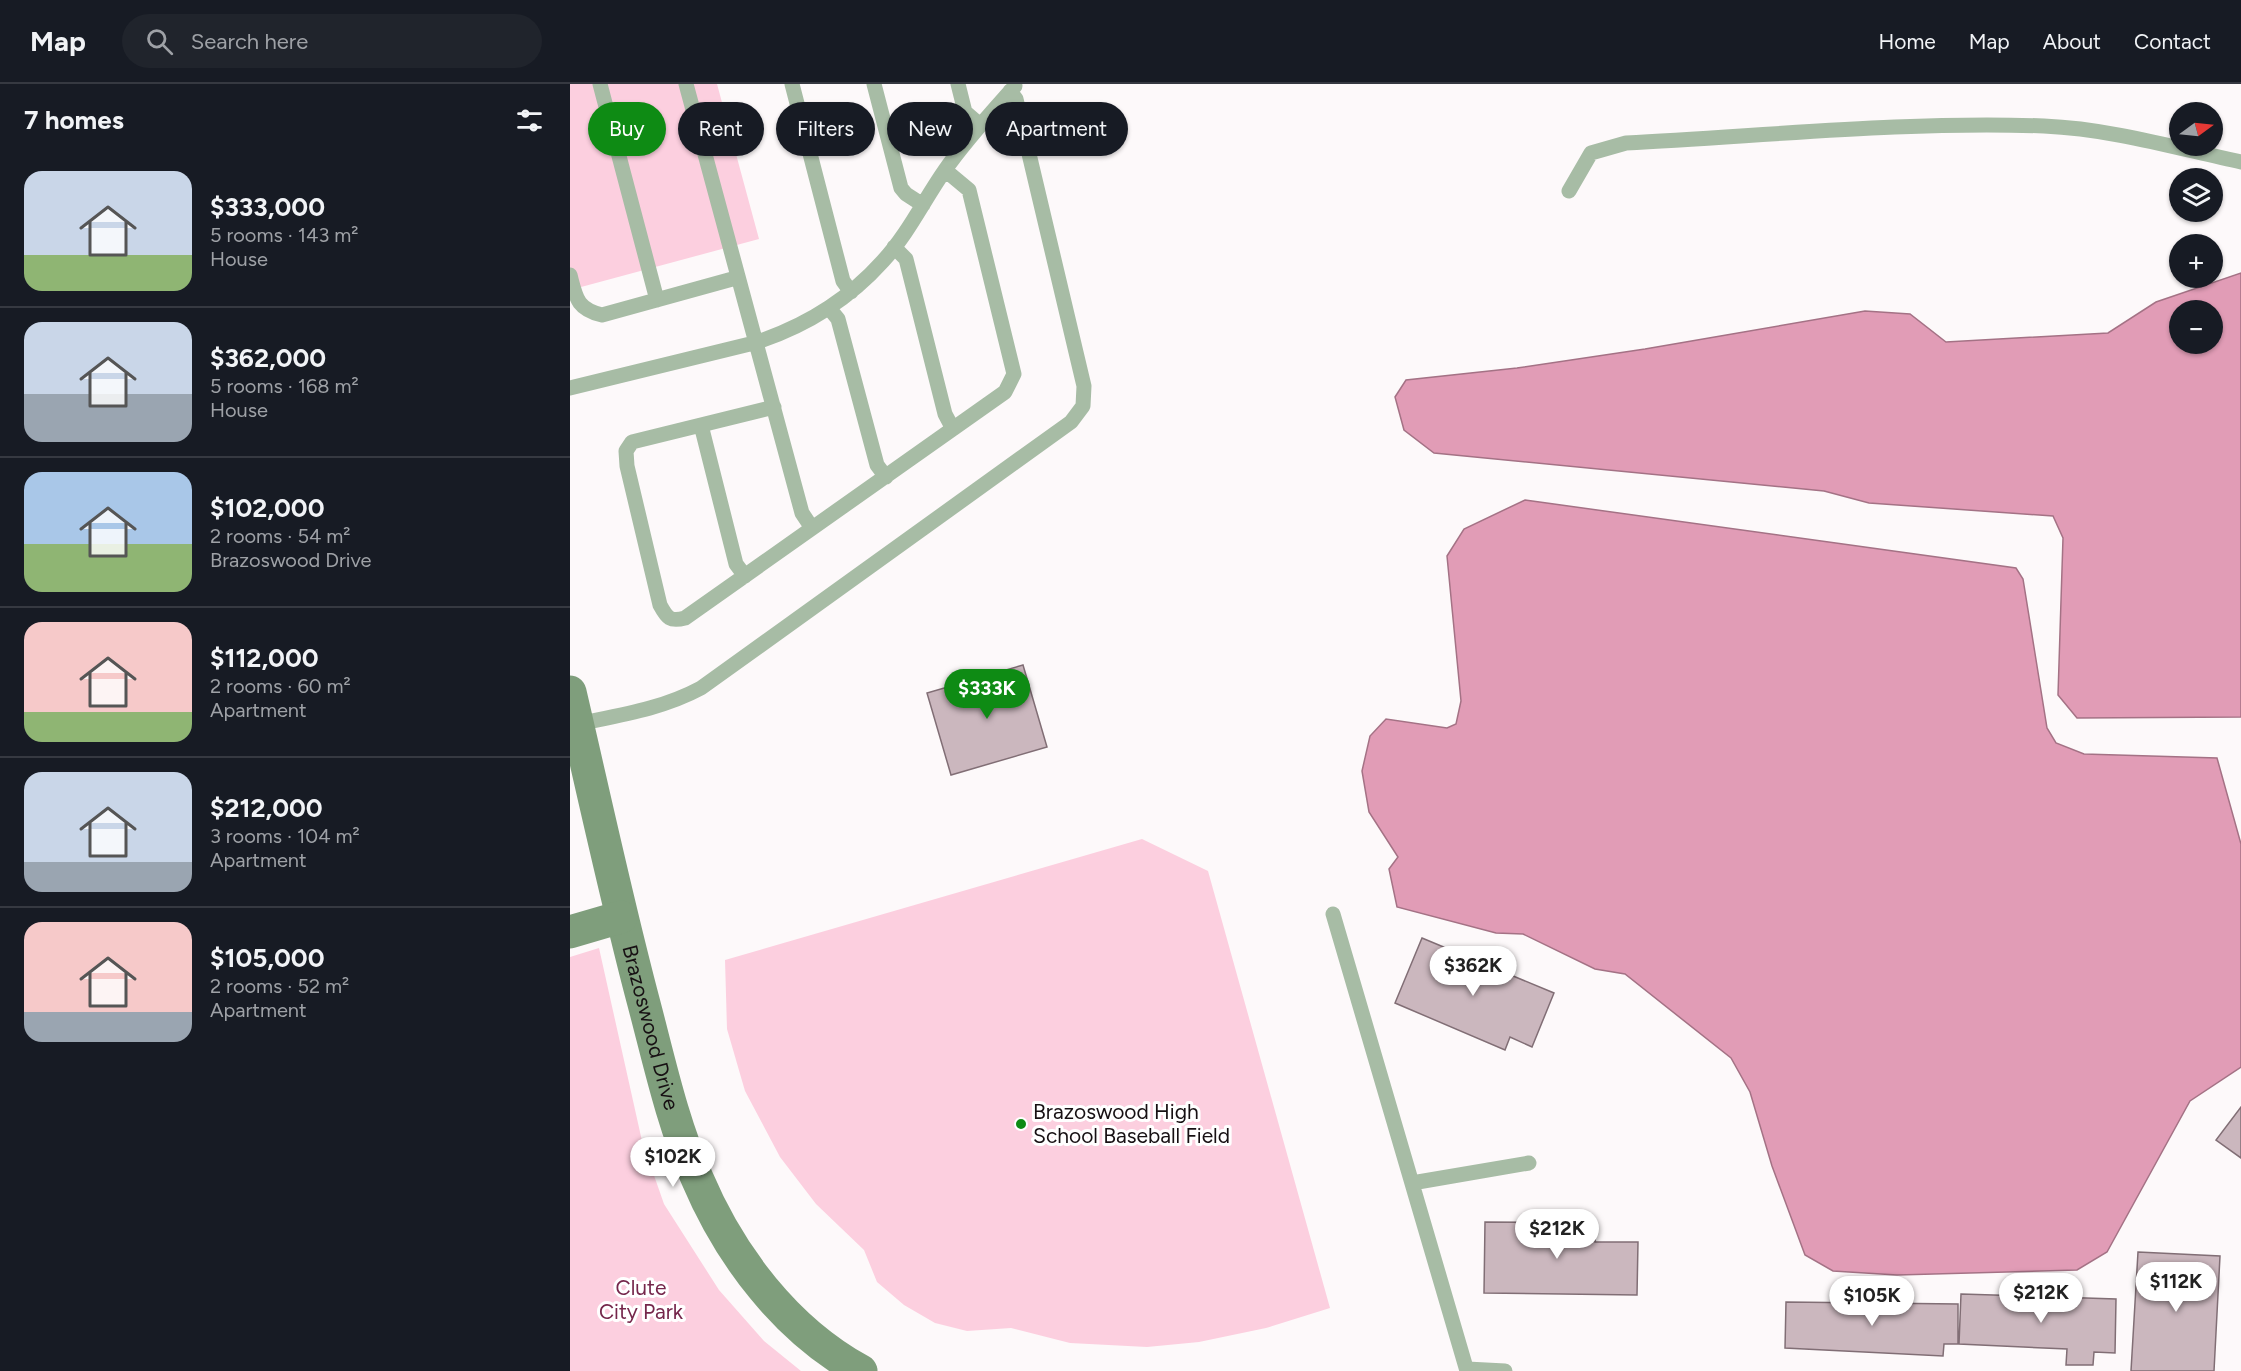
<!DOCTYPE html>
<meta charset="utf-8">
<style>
:root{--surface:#171b24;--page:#20242c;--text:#f1f3f6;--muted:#9ea1a6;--line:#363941;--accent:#0e8b14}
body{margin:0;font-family:Figtree,sans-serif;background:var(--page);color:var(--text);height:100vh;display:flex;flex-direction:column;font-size:22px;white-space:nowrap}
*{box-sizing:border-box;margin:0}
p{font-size:20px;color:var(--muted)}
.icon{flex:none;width:33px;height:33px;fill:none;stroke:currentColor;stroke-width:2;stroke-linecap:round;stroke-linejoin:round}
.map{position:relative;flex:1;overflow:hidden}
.panel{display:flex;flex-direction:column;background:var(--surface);width:570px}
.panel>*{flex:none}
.top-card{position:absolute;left:18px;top:18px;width:570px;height:54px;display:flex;gap:12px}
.needle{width:39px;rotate:75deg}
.buttons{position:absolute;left:1599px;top:18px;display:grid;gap:12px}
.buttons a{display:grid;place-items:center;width:54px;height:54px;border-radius:50%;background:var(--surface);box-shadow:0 2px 4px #0004;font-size:30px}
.price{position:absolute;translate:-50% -51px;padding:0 14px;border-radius:21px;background:#fff;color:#222;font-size:20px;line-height:39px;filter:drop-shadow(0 2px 3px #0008)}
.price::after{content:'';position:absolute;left:50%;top:36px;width:18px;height:14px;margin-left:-9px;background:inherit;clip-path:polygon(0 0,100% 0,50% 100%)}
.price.selected{background:var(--accent);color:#fff}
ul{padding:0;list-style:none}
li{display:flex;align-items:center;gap:18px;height:150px;padding:0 24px}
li+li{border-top:2px solid var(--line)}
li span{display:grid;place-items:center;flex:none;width:168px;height:120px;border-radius:18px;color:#555}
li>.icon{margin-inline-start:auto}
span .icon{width:72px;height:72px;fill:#fffc;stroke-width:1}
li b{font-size:26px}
h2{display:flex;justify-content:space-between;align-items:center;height:72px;padding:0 24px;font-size:26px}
.tag{padding:0 21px;border-radius:27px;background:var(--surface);box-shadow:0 2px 4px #0004;font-size:21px;line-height:54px}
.tag.selected{background:var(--accent);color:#fff}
header{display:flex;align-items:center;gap:36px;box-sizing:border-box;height:84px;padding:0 30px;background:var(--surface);border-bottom:2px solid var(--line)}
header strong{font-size:28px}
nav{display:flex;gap:33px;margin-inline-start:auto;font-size:21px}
.search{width:420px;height:54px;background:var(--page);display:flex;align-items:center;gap:15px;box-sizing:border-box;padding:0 21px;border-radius:33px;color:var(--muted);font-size:22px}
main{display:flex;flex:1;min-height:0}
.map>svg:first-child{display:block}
</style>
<header>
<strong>Map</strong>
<div class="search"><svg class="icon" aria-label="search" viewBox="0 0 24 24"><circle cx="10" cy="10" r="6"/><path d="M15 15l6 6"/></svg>Search here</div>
<nav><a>Home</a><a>Map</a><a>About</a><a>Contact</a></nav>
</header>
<main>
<section class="panel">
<h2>7 homes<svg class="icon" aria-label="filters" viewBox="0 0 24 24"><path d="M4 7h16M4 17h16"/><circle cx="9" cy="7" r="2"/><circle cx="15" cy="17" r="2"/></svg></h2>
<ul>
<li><span style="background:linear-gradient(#c9d6e8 70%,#8fb573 0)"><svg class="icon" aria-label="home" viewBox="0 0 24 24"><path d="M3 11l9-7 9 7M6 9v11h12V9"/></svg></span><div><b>$333,000</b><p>5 rooms · 143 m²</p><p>House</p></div></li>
<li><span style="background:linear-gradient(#c9d6e8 60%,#9aa5b1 0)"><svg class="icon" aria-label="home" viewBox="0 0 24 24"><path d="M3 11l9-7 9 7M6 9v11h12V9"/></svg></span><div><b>$362,000</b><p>5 rooms · 168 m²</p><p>House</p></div></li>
<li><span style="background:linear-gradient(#a9c7e8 60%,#8fb573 0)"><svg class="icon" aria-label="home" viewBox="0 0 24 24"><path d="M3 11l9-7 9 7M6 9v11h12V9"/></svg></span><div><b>$102,000</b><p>2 rooms · 54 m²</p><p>Brazoswood Drive</p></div></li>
<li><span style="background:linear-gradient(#f6c9c9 75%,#8fb573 0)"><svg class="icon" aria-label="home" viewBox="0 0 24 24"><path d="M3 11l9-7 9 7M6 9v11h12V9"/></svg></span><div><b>$112,000</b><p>2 rooms · 60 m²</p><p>Apartment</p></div></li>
<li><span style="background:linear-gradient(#c9d6e8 75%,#9aa5b1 0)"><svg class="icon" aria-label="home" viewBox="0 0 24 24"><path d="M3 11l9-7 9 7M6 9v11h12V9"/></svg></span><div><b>$212,000</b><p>3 rooms · 104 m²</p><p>Apartment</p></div></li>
<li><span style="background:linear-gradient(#f6c9c9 75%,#9aa5b1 0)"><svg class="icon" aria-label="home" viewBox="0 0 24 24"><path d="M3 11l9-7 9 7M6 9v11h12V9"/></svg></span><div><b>$105,000</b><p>2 rooms · 52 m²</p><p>Apartment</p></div></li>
</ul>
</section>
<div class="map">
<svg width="1671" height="1287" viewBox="0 0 1671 1287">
<rect width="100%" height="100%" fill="#fdf9fa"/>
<path fill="#fccfdf" d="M0 0H147L189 155 0 206Z
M572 755 638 787 760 1224 696 1244 629 1258 577 1263 500 1259 441 1244 397 1247 365 1239 334 1221 307 1198 294 1166 246 1120 210 1073 175 1007 157 945 155 876Z
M29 864 72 1057 94 1120 149 1206 194 1257 231 1287H0V873Z"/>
<path fill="#e19cb6" stroke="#a47285" stroke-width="1.5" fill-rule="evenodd" d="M1671 189V633L1507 634 1488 611 1493 454 1483 432 1299 419 1254 407 864 369 834 346 825 313 836 296 947 284 1075 265 1295 227 1340 230 1376 258 1538 249 1586 218ZM1610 226H1642V260H1610Z
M955 416 1446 484 1453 495 1477 644 1486 659 1514 670 1647 674 1671 760V983L1620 1017 1537 1168 1507 1186 1327 1191 1263 1187 1235 1171 1202 1082 1180 1008 1161 974 1055 890 1025 885 953 850 926 849 827 823 819 785 828 773 799 728 792 687 800 652 816 635 877 644 886 640 891 617 877 472 894 445Z"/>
<path fill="#cbb7be" stroke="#816e75" stroke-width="1.5" d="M453 581 477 663 381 691 357 609Z
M852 854 984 909 962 963 940 953 935 966 825 919Z
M1671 1023V1074L1646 1056Z
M915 1138 1026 1139 1025 1158H1068L1067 1211 914 1209Z
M1568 1168 1650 1172 1644 1287H1561Z
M1391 1210 1546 1215 1545 1269 1524 1268 1523 1281H1496L1497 1265 1389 1260Z
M1216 1218 1388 1220V1260H1374L1373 1272 1215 1264Z"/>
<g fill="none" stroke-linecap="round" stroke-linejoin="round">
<path stroke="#a7bca5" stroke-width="15" d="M30 0 87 216
M116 0 232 429 242 444
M222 0 273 197 281 208
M304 0 331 104 336 110 353 121
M388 0 395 28 410 41
M999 107 1021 69 1056 59C1195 52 1335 37 1474 42 1542 45 1606 64 1671 78
M324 163 336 175 375 330 383 345
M0 191C6 214 7 225 32 231L166 194
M259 224 268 235 307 381 316 393
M0 304 184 259C234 243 278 216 313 177 338 150 354 116 375 86 396 56 421 29 445 2
M204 323 62 358 56 367 57 382 90 521C97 534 100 538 115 534L435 308 444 290 399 106 375 86
M131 341 166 480 175 492
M7 640C50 631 92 625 131 604L501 338 513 322 514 302 446 15 440 7
M763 830 897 1287
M842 1099 959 1079
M897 1285 935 1287"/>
<g stroke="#7f9e7c" stroke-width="33">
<path id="s1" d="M0 608C24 711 46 814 73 916 89 976 102 1038 127 1094 160 1172 216 1246 291 1287"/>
<path d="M0 848 51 833"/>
</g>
</g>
<circle fill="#0e8b14" stroke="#fff" stroke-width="2" cx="451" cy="1040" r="6"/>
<g text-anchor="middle" stroke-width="6" stroke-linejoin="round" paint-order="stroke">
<g font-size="21" fill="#171013" stroke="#fff">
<text dy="7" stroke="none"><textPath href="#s1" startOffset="345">Brazoswood Drive</textPath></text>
</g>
<g font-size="21" fill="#171013" stroke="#fff" text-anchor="start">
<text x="463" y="1035">Brazoswood High<tspan x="463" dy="24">School Baseball Field</tspan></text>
</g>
<g font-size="21" fill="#75264b" stroke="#fff">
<text x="71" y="1211">Clute<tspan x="71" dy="24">City Park</tspan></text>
</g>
</g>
</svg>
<div class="buttons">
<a><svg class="needle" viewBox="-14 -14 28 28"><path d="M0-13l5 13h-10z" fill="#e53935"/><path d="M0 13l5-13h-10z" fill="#9ea1a6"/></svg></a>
<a><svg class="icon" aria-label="layers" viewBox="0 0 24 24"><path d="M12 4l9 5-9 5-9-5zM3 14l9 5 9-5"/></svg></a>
<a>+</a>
<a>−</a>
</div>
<b class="price selected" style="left:417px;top:636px">$333K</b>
<b class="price" style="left:903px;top:913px">$362K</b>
<b class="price" style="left:103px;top:1104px">$102K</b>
<b class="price" style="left:987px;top:1176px">$212K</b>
<b class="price" style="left:1606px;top:1229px">$112K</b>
<b class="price" style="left:1471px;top:1240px">$212K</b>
<b class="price" style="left:1302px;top:1243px">$105K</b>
<div class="top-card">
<a class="tag selected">Buy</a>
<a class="tag">Rent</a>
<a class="tag">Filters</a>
<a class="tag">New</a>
<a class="tag">Apartment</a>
</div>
</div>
</main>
